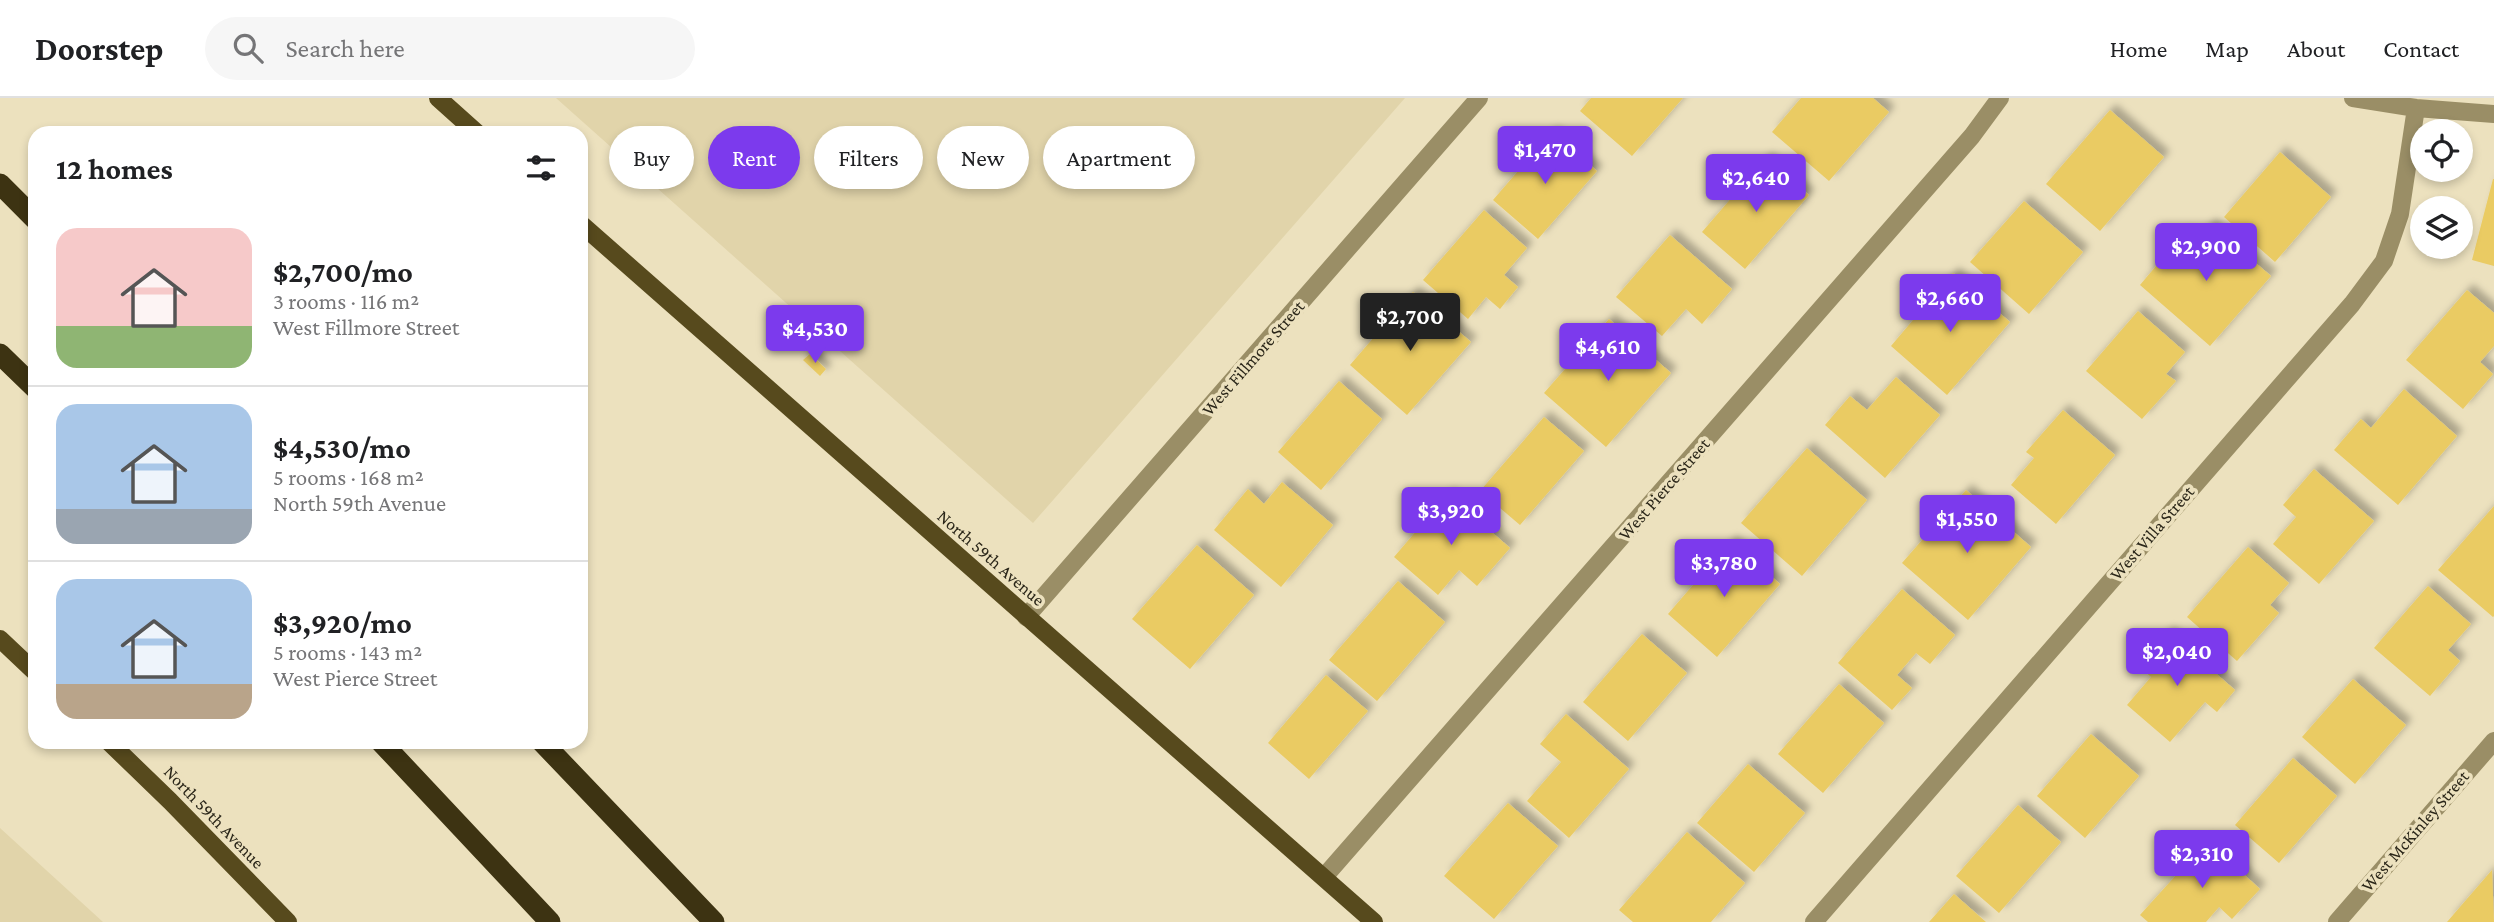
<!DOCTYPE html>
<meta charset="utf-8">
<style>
:root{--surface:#fff;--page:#f6f6f6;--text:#202124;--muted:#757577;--line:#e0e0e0;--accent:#7c3aed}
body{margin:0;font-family:"Crimson Pro",serif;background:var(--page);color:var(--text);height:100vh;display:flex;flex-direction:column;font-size:26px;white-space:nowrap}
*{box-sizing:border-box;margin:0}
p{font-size:23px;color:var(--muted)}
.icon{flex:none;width:38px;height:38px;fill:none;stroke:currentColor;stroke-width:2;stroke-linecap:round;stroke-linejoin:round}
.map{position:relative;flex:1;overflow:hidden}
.drawer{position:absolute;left:28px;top:28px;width:560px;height:623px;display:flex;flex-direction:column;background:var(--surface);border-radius:21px;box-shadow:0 4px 10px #0003}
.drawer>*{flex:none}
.guide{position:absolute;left:609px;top:28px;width:665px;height:63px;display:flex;gap:14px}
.controls{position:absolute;left:2410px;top:21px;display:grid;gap:14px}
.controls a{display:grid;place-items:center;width:63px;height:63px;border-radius:50%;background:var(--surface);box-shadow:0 4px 10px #0003;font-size:35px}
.price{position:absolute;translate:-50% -60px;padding:0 16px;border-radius:7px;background:var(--accent);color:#fff;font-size:23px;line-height:46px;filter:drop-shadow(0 2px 4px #0008)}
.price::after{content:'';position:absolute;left:50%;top:42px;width:21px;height:16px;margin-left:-10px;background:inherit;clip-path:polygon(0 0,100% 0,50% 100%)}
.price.selected{background:#222;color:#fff}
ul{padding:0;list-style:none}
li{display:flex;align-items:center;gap:21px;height:175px;padding:0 28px}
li+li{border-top:2px solid var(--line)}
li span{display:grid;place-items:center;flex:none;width:196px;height:140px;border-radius:21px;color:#555}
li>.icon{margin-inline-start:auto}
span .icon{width:84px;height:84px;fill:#fffc;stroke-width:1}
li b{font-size:30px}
h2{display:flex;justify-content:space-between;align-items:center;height:84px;padding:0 28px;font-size:30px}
.chip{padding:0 24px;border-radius:32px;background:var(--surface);box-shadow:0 4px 10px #0003;font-size:24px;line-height:63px}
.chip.selected{background:var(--accent);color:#fff}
header{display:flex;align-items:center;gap:42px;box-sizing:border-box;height:98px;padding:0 35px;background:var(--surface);border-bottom:2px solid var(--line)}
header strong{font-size:33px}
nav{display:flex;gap:38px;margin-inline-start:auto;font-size:24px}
.search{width:490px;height:63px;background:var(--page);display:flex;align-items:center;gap:18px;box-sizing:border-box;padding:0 24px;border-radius:38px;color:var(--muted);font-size:26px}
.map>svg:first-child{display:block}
</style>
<header>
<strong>Doorstep</strong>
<div class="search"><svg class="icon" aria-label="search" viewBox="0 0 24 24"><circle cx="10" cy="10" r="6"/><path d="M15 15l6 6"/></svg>Search here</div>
<nav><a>Home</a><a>Map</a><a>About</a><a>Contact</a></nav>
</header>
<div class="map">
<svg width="2494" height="824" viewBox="0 0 2494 824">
<defs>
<filter id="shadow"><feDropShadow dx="6" dy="-6" stdDeviation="3.5" flood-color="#0004"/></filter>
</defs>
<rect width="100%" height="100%" fill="#ece1be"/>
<path fill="#e1d4aa" d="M556 0H1405L1033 425Z
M0 730 103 824H0Z"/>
<path fill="#eacb63" filter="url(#shadow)" d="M1591 0H1683L1632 58 1580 13Z
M1801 0H1873L1889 14 1829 83 1772 34Z
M2110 12 2164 59 2100 133 2046 86Z
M1552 34 1597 73 1538 141 1493 102Z
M2280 54 2331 99 2275 164 2224 119Z
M1766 60 1809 97 1745 171 1702 134Z
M2493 81H2494V168L2472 162Z
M2024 103 2083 154 2029 216 1970 164Z
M1484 112 1527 150 1504 177 1518 189 1500 211 1486 199 1468 221 1423 182Z
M2210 126 2271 178 2210 248 2140 187 2184 135 2194 144Z
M1670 137 1732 191 1702 226 1686 211 1662 238 1616 199Z
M1953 175 2010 224 1947 297 1891 248Z
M2467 192 2494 215V248L2480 264 2493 276 2463 311 2406 262Z
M1413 194 1471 244 1407 317 1350 267Z
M2138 213 2185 254 2166 276 2176 283 2142 321 2086 273Z
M1609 221 1671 275 1606 349 1544 295Z
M810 256 826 271 820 278 803 262Z
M1896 279 1940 317 1885 380 1825 327 1850 298 1867 312Z
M1339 283 1382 321 1321 392 1278 354Z
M2404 291 2457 338 2398 407 2334 352 2361 321 2371 330Z
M2063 312 2115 357 2056 426 2011 387 2034 360 2026 354Z
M1544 319 1584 353 1520 427 1480 393Z
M1807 350 1867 402 1802 478 1741 425Z
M2314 371 2374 423 2319 486 2273 446 2296 419 2283 407Z
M1282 384 1333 427 1281 489 1214 432 1248 391 1264 406Z
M1966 392 2031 449 1968 522 1902 465Z
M1448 396 1510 450 1477 488 1459 472 1438 497 1394 459Z
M2494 408V518L2493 519 2438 472Z
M1731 443 1780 486 1717 559 1668 516Z
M1197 447 1254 497 1190 571 1132 521Z
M2248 449 2289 485 2270 507 2279 515 2237 563 2187 519Z
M1398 483 1445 524 1377 603 1329 562Z
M2428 488 2471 526 2448 552 2460 563 2430 598 2374 550Z
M1902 491 1955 537 1930 566 1916 555 1897 577 1912 590 1892 612 1838 565Z
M2168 534 2235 592 2217 614 2205 604 2170 644 2127 607 2151 579 2139 568Z
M1642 536 1687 575 1628 643 1583 604Z
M1326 577 1368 613 1309 681 1268 645Z
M2353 581 2406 627 2355 686 2302 639Z
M1839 586 1884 625 1823 695 1778 656Z
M1566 616 1629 671 1569 740 1527 703 1561 664 1540 646Z
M2091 636 2139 678 2085 740 2037 698Z
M2293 660 2337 698 2279 765 2235 727Z
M1748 666 1805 715 1754 774 1697 725Z
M1508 705 1558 748 1494 821 1444 778Z
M2018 707 2061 744 1999 815 1956 778Z
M1687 734 1745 785 1711 824H1633L1619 812Z
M2207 743 2260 791 2232 821 2219 809 2206 824H2148L2140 817Z
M2492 772 2494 824H2447Z
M1954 796 1986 824H1929Z"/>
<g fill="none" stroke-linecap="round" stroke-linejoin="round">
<path stroke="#9a8e66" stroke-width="18" d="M2353 0 2416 10 2494 16
M1026 519 1479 0
M1324 779 1972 38 2000 0
M1814 824 2352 206 2384 163 2400 116 2416 10
M2337 824 2494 643"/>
<path stroke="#574a1d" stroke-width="18" d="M438 0 477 35
M581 126 1374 824
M0 541 35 574
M109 644 170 703 288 824"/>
<path stroke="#3d3312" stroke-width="21" d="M0 86 35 121
M0 256 35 290
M381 644 550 824
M542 644 714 824"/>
</g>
<g text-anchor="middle" stroke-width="7" stroke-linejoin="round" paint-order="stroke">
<g font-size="18" fill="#2a2619" stroke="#ece1be">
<text transform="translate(1253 260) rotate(-49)" y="6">West Fillmore Street</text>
<text transform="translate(1664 391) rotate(-49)" y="6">West Pierce Street</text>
<text transform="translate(2152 435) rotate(-49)" y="6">West Villa Street</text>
<text transform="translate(991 460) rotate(41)" y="6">North 59th Avenue</text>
<text transform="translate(214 719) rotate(46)" y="6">North 59th Avenue</text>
<text transform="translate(2415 733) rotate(-49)" y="6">West McKinley Street</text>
</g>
</g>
</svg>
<div class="controls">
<a><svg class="icon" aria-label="locate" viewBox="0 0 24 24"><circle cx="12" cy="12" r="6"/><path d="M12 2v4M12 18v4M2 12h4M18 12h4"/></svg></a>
<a><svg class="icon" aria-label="layers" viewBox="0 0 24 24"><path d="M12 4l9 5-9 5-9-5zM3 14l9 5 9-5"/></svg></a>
</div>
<b class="price" style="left:1545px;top:88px">$1,470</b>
<b class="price" style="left:1756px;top:116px">$2,640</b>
<b class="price" style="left:2206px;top:185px">$2,900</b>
<b class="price" style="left:1950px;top:236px">$2,660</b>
<b class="price selected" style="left:1410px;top:255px">$2,700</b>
<b class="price" style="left:815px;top:267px">$4,530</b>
<b class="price" style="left:1608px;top:285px">$4,610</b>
<b class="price" style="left:1451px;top:449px">$3,920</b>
<b class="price" style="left:1967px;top:457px">$1,550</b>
<b class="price" style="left:1724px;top:501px">$3,780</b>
<b class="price" style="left:2177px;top:590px">$2,040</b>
<b class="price" style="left:2202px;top:792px">$2,310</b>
<div class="guide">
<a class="chip">Buy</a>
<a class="chip selected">Rent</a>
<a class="chip">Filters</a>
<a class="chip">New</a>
<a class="chip">Apartment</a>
</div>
<section class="drawer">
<h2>12 homes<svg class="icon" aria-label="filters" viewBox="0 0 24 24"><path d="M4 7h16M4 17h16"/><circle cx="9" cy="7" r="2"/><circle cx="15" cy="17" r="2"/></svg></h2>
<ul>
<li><span style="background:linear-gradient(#f6c9c9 70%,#8fb573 0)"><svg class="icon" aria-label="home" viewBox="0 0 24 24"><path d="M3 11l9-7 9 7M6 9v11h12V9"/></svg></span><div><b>$2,700/mo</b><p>3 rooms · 116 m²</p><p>West Fillmore Street</p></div></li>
<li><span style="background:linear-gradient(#a9c7e8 75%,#9aa5b1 0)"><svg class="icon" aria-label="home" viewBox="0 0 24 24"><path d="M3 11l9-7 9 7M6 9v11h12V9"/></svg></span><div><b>$4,530/mo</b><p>5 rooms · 168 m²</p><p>North 59th Avenue</p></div></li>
<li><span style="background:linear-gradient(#a9c7e8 75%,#b9a48a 0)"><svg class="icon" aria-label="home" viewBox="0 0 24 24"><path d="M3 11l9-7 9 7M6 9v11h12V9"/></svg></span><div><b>$3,920/mo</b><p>5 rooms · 143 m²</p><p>West Pierce Street</p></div></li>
</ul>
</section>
</div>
